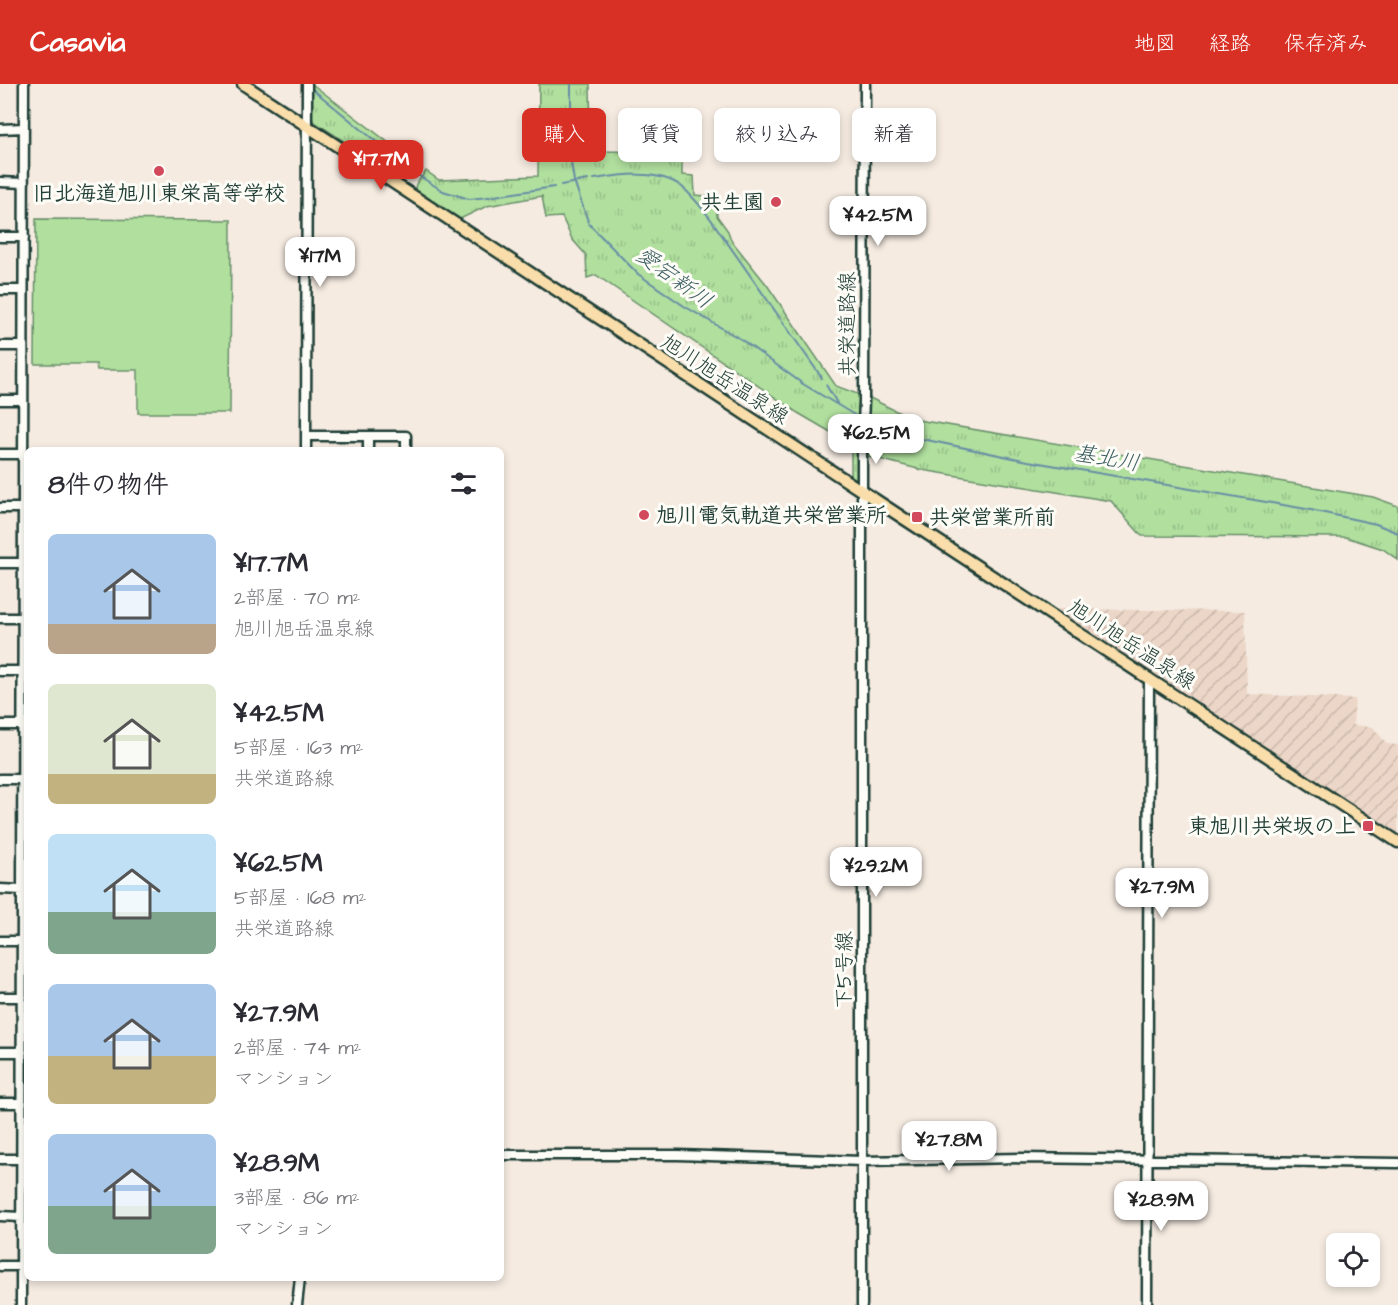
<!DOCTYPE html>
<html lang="ja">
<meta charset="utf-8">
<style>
:root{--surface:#fff;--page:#f7f7f7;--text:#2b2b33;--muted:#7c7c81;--accent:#d93025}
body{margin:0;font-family:"Architects Daughter","Klee One",sans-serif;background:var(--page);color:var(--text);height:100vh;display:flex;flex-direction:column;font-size:22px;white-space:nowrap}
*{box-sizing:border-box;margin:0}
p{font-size:20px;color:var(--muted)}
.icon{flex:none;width:33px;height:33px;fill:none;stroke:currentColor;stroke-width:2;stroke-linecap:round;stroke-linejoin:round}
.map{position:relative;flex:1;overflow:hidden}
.details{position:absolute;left:24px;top:363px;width:480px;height:834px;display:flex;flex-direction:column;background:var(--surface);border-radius:9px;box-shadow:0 3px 9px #0003}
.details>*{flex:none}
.hud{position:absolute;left:522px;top:24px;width:570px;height:54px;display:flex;gap:12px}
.tools{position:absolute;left:1326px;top:1149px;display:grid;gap:12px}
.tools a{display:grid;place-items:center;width:54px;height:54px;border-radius:9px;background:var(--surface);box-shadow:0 3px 9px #0003;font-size:30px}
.price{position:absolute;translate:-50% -51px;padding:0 14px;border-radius:12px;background:#fff;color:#222;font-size:20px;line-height:39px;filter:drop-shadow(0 2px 3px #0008)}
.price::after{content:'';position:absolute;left:50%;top:36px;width:18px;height:14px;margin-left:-9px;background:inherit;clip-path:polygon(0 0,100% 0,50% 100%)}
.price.on{background:var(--accent);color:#fff}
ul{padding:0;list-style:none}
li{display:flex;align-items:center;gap:18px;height:150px;padding:0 24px}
li span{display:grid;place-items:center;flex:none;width:168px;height:120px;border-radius:9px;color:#555}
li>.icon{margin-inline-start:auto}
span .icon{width:72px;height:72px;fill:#fffc;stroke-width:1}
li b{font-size:26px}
h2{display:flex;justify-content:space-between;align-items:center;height:72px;padding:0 24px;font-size:26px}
.pill{padding:0 21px;border-radius:9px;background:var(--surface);box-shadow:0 3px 9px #0003;font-size:21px;line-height:54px}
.pill.on{background:var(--accent);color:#fff}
header{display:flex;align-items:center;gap:36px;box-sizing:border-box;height:84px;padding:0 30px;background:var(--accent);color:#fff}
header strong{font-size:28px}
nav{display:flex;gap:33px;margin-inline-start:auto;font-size:21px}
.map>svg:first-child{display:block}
</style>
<header>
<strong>Casavia</strong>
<nav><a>地図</a><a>経路</a><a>保存済み</a></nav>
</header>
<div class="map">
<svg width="1398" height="1221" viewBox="0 0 1398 1221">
<defs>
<pattern id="industrial-furrows" width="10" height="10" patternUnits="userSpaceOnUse" patternTransform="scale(1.5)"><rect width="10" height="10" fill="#ecd6c7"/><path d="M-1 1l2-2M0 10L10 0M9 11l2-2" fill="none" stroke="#cab9ac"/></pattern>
<pattern id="grass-tufts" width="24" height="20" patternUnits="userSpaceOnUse" patternTransform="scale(1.5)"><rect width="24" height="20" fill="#b0df9e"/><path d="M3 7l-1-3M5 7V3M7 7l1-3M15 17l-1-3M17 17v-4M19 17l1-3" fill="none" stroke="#97c089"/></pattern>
</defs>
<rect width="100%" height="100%" fill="#f5ebe1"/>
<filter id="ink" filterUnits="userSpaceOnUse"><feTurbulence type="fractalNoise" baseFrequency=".0167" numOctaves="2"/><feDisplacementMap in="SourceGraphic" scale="12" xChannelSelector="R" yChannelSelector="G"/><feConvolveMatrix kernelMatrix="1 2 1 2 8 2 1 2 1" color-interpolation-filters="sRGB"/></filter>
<g filter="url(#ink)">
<path fill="url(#industrial-furrows)" d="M1056 525 1245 527 1247 610 1355 615 1353 641 1373 643 1387 660 1398 661V750Z"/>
<path fill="url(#grass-tufts)" stroke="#688e69" stroke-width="1.5" d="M312 0 415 79 408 89 376 64 370 74 313 37 311 25Z
M539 0H590L591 67 682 68V91L694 92 695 111 716 113 717 132 728 147 731 156 767 201 836 302 860 311 859 402 851 397V360L798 329 596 191 587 194 586 171 572 155 562 133 546 134 542 112 487 122 458 136 414 107 416 100 426 87 439 96 538 92Z
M868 313 912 335 1373 413 1398 422V476L1383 465 1346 453 1142 452 1111 417 922 386 867 372Z"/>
<path fill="#b0df9e" stroke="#688e69" stroke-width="1.5" d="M36 135 231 136 230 329H138V286H97L96 280H35Z"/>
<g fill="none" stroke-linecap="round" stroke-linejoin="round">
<path stroke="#678da5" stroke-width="2" d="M571 0V78L574 97 589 140 638 190 684 222 742 256 803 300 861 335
M310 3 413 88 443 107 469 115 488 113 554 103
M594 95C620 91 658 85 681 102 692 111 701 123 710 134L822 294
M561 101 588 96
M826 301 837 319
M867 337 922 355 1028 377 1306 425 1376 440 1398 449"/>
<g stroke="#1f3d34" stroke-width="13">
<path id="minor" d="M0 45 24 44
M0 98 24 99
M0 153H24
M0 206H23
M0 262H23
M0 316H23
M306 352H406V366
M368 352V366
M306 366 307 0
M0 370H23
M0 424H23
M0 479H22
M0 534H22
M0 587H22
M0 641H22
M0 695H27
M0 805 22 806
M0 857H22
M0 913H22
M0 968H22
M0 1019H22
M501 1071H678L862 1077 1021 1074 1398 1079
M0 1075H27
M0 1132 21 1133
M0 1182H21
M21 1221 24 0
M297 1221 300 1194
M862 1221V362L864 317 865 0
M1147 1221 1149 594"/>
</g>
<g stroke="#1f3d34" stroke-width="15">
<path id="major" d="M243 0C627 255 1013 505 1398 758"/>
</g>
<use href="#minor" stroke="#fdfcf7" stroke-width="8"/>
<use href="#major" stroke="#f9deab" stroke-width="10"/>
</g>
</g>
<g fill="#d1495b" stroke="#fdfcf7" stroke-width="2">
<circle cx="159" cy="87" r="6"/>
<circle cx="776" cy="118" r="6"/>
<circle cx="644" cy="431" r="6"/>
<rect x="911" y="427" width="12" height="12" rx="3"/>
<rect x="1362" y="736" width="12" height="12" rx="3"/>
</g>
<g text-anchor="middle" stroke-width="6" stroke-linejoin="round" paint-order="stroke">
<g font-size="21" font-weight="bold" fill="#1f3d34" stroke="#fdfcf7" text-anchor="end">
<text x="159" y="116" text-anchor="middle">旧北海道旭川東栄高等学校</text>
<text x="764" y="125">共生園</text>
<text x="656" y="438" text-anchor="start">旭川電気軌道共栄営業所</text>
<text x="929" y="440" text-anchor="start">共栄営業所前</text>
<text x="1356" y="749">東旭川共栄坂の上</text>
</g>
<g font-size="21" fill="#1f3d34" stroke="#fdfcf7">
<text transform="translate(847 240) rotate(-90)" y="7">共栄道路線</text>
<text transform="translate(725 295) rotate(33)" y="7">旭川旭岳温泉線</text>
<text transform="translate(1132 560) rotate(33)" y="7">旭川旭岳温泉線</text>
<text transform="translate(844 886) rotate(-90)" y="7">下5号線</text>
</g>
<g font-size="22" font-style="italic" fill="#3d5e63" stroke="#fdfcf7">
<text transform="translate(675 193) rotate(36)" y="8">愛宕新川</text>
<text transform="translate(1107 373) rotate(10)" y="8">基北川</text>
</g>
</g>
</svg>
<div class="tools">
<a><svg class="icon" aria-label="locate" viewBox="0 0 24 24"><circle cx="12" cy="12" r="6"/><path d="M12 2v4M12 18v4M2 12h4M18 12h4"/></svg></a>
</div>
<b class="price on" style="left:381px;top:107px">¥17.7M</b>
<b class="price" style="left:878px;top:163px">¥42.5M</b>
<b class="price" style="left:320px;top:204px">¥17M</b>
<b class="price" style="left:876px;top:381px">¥62.5M</b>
<b class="price" style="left:876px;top:814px">¥29.2M</b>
<b class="price" style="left:1162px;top:835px">¥27.9M</b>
<b class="price" style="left:949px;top:1088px">¥27.8M</b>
<b class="price" style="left:1161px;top:1148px">¥28.9M</b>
<div class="hud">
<a class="pill on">購入</a>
<a class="pill">賃貸</a>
<a class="pill">絞り込み</a>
<a class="pill">新着</a>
</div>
<section class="details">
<h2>8件の物件<svg class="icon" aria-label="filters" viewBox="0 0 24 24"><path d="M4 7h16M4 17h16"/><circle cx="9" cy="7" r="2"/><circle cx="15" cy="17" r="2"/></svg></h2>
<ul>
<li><span style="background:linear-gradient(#a9c7e8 75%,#b9a48a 0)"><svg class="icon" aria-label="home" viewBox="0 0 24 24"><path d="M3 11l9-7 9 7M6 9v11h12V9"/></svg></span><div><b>¥17.7M</b><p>2部屋 · 70 m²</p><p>旭川旭岳温泉線</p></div></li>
<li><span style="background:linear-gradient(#dfe7d0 75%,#c2b280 0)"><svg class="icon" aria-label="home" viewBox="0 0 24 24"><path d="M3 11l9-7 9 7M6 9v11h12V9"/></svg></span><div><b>¥42.5M</b><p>5部屋 · 163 m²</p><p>共栄道路線</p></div></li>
<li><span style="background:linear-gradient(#bfe0f5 65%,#7fa58c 0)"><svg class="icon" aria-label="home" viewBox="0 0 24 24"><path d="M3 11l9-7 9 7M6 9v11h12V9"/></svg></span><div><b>¥62.5M</b><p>5部屋 · 168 m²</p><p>共栄道路線</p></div></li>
<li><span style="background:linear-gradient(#a9c7e8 60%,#c2b280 0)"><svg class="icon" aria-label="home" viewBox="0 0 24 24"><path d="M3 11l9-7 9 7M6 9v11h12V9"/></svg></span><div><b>¥27.9M</b><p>2部屋 · 74 m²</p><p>マンション</p></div></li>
<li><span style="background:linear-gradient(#a9c7e8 60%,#7fa58c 0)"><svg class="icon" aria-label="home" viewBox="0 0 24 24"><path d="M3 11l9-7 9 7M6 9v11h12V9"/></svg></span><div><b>¥28.9M</b><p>3部屋 · 86 m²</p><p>マンション</p></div></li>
</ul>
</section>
</div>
